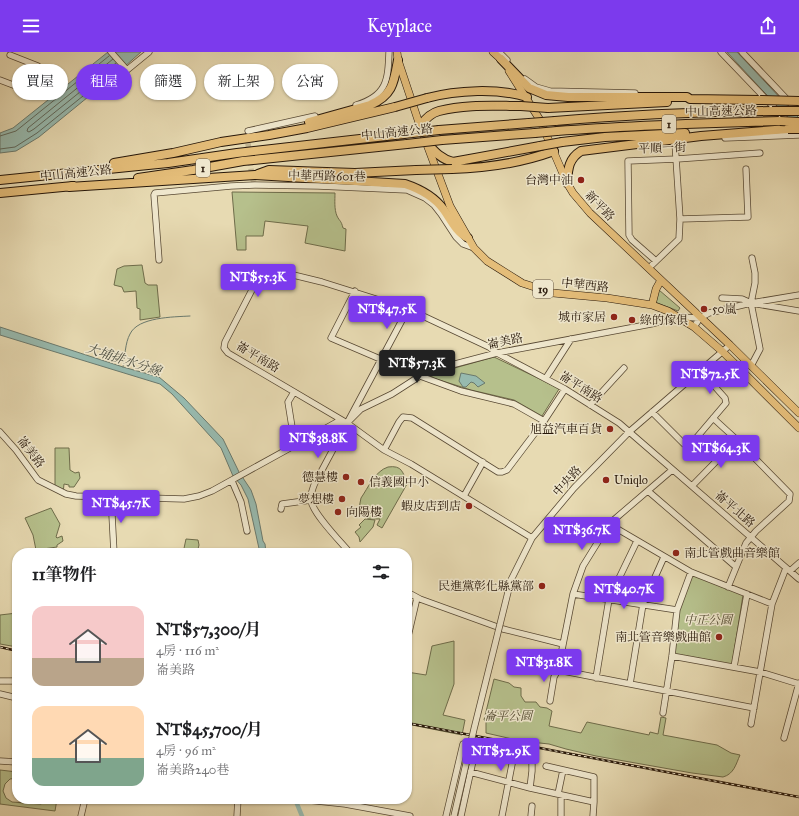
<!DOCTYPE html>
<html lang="zh-TW">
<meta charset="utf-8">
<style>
:root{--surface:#fff;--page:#f6f6f6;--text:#202124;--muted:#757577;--accent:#7c3aed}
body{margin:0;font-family:"IM FELL Great Primer","Noto Serif TC",serif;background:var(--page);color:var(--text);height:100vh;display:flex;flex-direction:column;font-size:15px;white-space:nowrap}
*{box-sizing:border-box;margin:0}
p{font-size:13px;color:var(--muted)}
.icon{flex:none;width:22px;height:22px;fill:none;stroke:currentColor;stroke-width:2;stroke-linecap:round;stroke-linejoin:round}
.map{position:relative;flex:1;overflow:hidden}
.drawer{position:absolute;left:12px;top:496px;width:400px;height:256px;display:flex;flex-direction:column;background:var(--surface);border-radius:16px;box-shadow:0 1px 3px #0004}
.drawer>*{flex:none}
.hud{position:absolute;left:12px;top:12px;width:400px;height:36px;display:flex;gap:8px}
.price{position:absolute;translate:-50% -34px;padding:0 9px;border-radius:4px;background:var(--accent);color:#fff;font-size:13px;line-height:26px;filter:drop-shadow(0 1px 2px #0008)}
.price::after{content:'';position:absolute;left:50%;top:24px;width:12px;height:9px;margin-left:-6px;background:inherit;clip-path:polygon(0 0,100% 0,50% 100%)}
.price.on{background:#222;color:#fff}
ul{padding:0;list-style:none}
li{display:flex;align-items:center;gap:12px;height:100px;padding:0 20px}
li span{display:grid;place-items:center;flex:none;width:112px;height:80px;border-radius:12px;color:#555}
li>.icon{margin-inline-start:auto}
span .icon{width:48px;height:48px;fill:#fffc;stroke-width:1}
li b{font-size:17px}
h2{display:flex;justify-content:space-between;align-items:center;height:48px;padding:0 20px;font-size:17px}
.tag{padding:0 14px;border-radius:18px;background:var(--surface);box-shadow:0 1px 3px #0004;font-size:14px;line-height:36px}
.tag.on{background:var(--accent);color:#fff}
header{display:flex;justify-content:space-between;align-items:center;height:52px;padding:0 20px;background:var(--accent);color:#fff;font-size:18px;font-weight:600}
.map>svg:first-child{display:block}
</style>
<header><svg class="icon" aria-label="menu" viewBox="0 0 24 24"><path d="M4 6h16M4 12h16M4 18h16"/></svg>Keyplace<svg class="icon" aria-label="share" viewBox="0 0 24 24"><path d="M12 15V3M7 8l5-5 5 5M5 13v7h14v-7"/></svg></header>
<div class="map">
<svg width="799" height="764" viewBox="0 0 799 764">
<rect width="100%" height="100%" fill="#e7dab2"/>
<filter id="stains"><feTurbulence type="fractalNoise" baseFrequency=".005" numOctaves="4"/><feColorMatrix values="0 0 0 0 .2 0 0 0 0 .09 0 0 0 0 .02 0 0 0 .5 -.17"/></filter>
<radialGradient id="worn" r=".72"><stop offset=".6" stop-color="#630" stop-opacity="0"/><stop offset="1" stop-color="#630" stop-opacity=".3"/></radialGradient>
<path fill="#b6c08c" stroke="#6e6c4a" d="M232 140 335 141C335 148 334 157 337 164 340 170 341 168 343 176L346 177 345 199 305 191 308 174 265 169 263 184H246V198H237Z
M142 213 145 231 148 233H157L160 265 140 268V257L137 256 136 239 124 240 122 235 114 233 117 217 124 214Z
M659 238 680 256 678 259 655 250Z
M494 305 544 329 559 337 542 364 514 348 471 338 430 325 444 319Z
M55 396H69L70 418 75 421 79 420 80 426 74 435H69V433L64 432 63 442 55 437Z
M388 415C402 413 403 420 407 432L382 476 377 473 380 467H368L360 460 359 456 361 446C368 436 375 419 388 415Z
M51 456 60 472 56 485 57 486 62 484 63 489 57 493V495L36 498 33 483 25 466Z
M365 467 375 468 373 475 360 490 359 485 355 480 361 475 359 473Z
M186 487 198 488 199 493 197 501H183Z
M692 523 743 543 732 613 673 603 679 559Z
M17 561V595L0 592V563Z
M454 589V632L443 663 465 668 462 683 407 672V646L411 640 407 636V620L426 623 432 594Z
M494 627 509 631 514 635 521 636V644L525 650H536L540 655 547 656 552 659 549 674 581 681 587 670 649 683 650 680 658 682 661 665 666 666 663 683 717 693 731 701 740 703C736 712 734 722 723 725L692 721 596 704 566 697 549 692 521 689 486 681V669L484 668Z
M0 718 17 720V726L10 727 5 732 3 739 6 746 12 750 41 752 48 747H57L55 759 0 752Z"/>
<path fill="#97baaf" stroke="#6a796d" d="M108 0H141L115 23 39 85 16 99 0 101V81L13 76Z
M727 0H737L799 66V78Z
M0 275 123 315 159 325 184 346 223 387 239 420 251 438 256 452 263 489 265 492 266 501H260L248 447 241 433 233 424 221 396 172 342 160 332 0 283Z
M461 321 476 324 485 331 478 335 474 331 471 330 466 335H463L459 329Z"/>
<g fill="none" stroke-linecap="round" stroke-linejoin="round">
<path stroke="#5f685c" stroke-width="1" d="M113 7 28 76 27 79 29 80 34 77 116 11
M0 84 16 79 109 4
M0 97 15 95 37 81 119 15"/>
<path stroke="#6a796d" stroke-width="1" d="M123 315C125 305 125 291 130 282 138 265 173 265 190 264"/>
<path stroke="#97baaf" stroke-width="4.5" d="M295 747 302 764"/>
<path stroke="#c1b390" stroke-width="5.5" stroke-dasharray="5.5 3" stroke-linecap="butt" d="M247 83 252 125 255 133"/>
<g stroke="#574833" stroke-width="7">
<path id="minor" d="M111 0 127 18 149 0
M499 0 507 8
M721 0 787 69
M742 0 799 60
M10 3 38 14
M525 27 536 35 550 39 635 41
M0 28 21 36
M356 53C387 44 388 28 389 0
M248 79 315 64
M725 86 799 83
M680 167 748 165 746 117
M159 208 154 143 155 141 231 134 255 133 318 134 407 138 425 146 434 153 441 162 456 185 463 192 474 196
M656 209 632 188 629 183 628 109 677 107 760 101
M652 213 679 187 680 167 675 91
M355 239 331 286 420 324 461 339 514 352 544 369
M722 246 742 247 751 251 799 259
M694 275 700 266 709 261 751 251 799 243
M751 314 760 297 751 251 755 231V221L752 206
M546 326 571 287
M294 340 288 350 295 394
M590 353 624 316
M652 360 684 392 687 393 692 391 726 351 725 346 701 319
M713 366 737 388 790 442 789 449 756 479 746 491 728 535
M0 380 16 398 35 424 38 428 66 442 76 444 184 447 199 444 212 439 337 370 347 371 361 357 392 342 420 324 440 316 497 301 651 272 678 265 700 266
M384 398 399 370 403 365 412 366 498 420H502L507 418 544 369 565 337
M232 429 241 450 247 479
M692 434 737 388
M648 439 735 514
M111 444 114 501
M464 444 483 410
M281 457 282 452 311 448
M609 472 691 520 772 552
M532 486 411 412 384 398 347 371 228 301 224 296 225 290 255 232 260 227 266 223 273 221 281 220 322 230 408 257 489 295 497 301 565 337 619 371 799 527
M350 501C341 490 312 461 311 448 310 438 317 427 322 418L408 257
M790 519 799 511
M511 528 532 486 574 436 629 380 730 293
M407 540 420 547 503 577 563 592
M573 542 677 558
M407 589 417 546
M672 604 760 620 799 632
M734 615 747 542
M558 618 754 656
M596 626 609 547 637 489
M0 629H17
M630 632 643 552 664 505
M0 642 17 646
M550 649 554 625 558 618 573 542 583 514 609 472 672 418
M663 661 672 604 677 558 691 520
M751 672 772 552 786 516
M784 686 799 631
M476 695 512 699 514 702 502 764
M0 709 17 710
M546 714 594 725V750L593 764
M470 720 530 736 594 750
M530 736 532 719V706
M558 742 563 718
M561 743V764
M298 747 345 752 410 764
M81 764 85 747
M237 764 238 747
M446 764 463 692 476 695 461 764
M531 764 532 754"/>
</g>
<g stroke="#271709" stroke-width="8">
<path id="major" d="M397 0 398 8 420 74 450 154 474 196 487 209 522 231 553 241 607 246 652 253 668 259 694 275 723 300 799 376
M493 0 504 10
M509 19 540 68 567 131 573 141 590 161 730 293 799 361
M652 253 656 237 661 228"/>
</g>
<g stroke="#271709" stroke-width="10">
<path id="highway" d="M501 7 529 36 546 43 568 45H687L690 47 760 48
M427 46C457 38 498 36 527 45
M548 56 667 50
M555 69C627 63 699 60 772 59
M309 70 370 53C393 43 394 30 398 8
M420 74C425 67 431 61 439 59 465 52 494 54 521 54
M439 78 529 71
M557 79C632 73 705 71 780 69
M442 88 535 81
M562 90 605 85 685 81
M427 91C435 100 441 107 453 110L540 94
M114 111 173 101 221 90 269 83 307 76 395 55
M452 117C487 116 521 111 554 99
M258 122 269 118 355 121 416 118
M138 126 193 118 243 109 407 92
M0 128 168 111 237 101 404 82
M567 131C568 118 568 107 581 99L701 84 788 77
M69 135 255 123 405 132C420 137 434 144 444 158 451 168 456 180 468 186
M0 141 73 134"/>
</g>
<use href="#minor" stroke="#efe7cd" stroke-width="5.5"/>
<use href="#major" stroke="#e4bd79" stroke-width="7"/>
<use href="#highway" stroke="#e4bd79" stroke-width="8"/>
<g stroke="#271709" stroke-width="2.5">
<path id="rail" d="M0 595 17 599
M407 671 799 745"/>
</g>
<use href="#rail" stroke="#efe7cd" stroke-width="1" stroke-dasharray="3" stroke-linecap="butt"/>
<g stroke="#574833" stroke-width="7" stroke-linecap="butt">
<path id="minor-bridge" d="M454 764 474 677 511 528"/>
</g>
<g stroke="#271709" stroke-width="10" stroke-linecap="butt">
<path id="highway-bridge" d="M760 48 799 49
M521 54 548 56
M395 55 427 46
M772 59H799
M780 69 799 70
M529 71 555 69
M788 77H799
M535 81 557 79
M404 82 439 78
M407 92 442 88
M540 94 562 90
M416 118 452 117"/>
</g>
<use href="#minor-bridge" stroke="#efe7cd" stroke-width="5.5"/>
<use href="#highway-bridge" stroke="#e4bd79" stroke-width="8"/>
</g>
<g fill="#8f2418" stroke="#efe7cd" stroke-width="1.5">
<circle cx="581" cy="128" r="4"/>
<circle cx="704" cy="257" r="4"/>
<circle cx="614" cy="265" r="4"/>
<circle cx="632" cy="268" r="4"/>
<circle cx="610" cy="377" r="4"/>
<circle cx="346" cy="425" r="4"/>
<circle cx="606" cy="428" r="4"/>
<circle cx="361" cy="430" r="4"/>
<circle cx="342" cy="447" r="4"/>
<circle cx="469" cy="454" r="4"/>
<circle cx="338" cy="460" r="4"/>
<circle cx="676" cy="501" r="4"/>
<circle cx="542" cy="534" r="4"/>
<circle cx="719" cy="585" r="4"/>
</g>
<g text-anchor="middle" stroke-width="3" stroke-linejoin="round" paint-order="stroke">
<g fill="#efe7cd" stroke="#635544" stroke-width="1">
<rect x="662" y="63" width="14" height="18" rx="3"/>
<rect x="196" y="107" width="14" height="18" rx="3"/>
<rect x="533" y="228" width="20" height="18" rx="3"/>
</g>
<g font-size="11" font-weight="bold" fill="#271709">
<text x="669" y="76">1</text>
<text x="203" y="120">1</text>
<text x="543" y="241">19</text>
</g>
<g font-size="12" fill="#271709" stroke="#efe7cd">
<text transform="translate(721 59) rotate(-1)" y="4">中山高速公路</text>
<text transform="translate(397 80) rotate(-6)" y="4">中山高速公路</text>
<text transform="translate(662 96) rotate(-2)" y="4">平順一街</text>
<text transform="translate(76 121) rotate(-6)" y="4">中山高速公路</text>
<text transform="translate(327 124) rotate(1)" y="4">中華西路601巷</text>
<text transform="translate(600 154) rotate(46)" y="4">新平路</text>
<text transform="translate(585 233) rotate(6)" y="4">中華西路</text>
<text transform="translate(505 289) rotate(-12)" y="4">崙美路</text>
<text transform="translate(258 305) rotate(31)" y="4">崙平南路</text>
<text transform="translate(581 335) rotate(32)" y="4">崙平南路</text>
<text transform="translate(31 400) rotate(52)" y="4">崙美路</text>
<text transform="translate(567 429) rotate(-48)" y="4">中央路</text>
<text transform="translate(735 457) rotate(41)" y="4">崙平北路</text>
</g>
<g font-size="12" fill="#271709" stroke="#efe7cd" text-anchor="end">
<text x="573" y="132">台灣中油</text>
<text x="712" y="261" text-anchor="start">50嵐</text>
<text x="606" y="269">城市家居</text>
<text x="640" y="272" text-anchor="start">綠的傢俱</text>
<text x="602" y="381">旭益汽車百貨</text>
<text x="338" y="429">德慧樓</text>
<text x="614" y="432" text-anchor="start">Uniqlo</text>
<text x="369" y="434" text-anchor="start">信義國中小</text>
<text x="334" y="451">夢想樓</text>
<text x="461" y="458">蝦皮店到店</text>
<text x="346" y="464" text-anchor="start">向陽樓</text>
<text x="684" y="505" text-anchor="start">南北管戲曲音樂館</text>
<text x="534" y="538">民進黨彰化縣黨部</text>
<text x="711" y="589">南北管音樂戲曲館</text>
</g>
<g font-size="12" font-style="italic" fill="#524a30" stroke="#efe7cd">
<text x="708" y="572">中正公園</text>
<text x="508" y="668">崙平公園</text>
</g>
<g font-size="13" font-style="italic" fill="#4e5043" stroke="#efe7cd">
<text transform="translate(124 307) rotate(18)" y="5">大埔排水分線</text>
</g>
</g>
<rect width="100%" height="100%" filter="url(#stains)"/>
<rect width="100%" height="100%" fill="url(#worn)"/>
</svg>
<b class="price" style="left:258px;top:246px">NT$55.3K</b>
<b class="price" style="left:387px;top:278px">NT$47.5K</b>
<b class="price on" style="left:417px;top:332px">NT$57.3K</b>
<b class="price" style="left:710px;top:343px">NT$72.5K</b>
<b class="price" style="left:318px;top:407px">NT$38.8K</b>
<b class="price" style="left:721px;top:417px">NT$64.3K</b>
<b class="price" style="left:121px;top:472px">NT$45.7K</b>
<b class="price" style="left:582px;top:499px">NT$36.7K</b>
<b class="price" style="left:624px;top:558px">NT$40.7K</b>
<b class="price" style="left:544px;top:631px">NT$31.8K</b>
<b class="price" style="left:501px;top:720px">NT$52.9K</b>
<div class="hud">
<a class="tag">買屋</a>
<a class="tag on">租屋</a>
<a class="tag">篩選</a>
<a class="tag">新上架</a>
<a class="tag">公寓</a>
</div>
<section class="drawer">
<h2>11筆物件<svg class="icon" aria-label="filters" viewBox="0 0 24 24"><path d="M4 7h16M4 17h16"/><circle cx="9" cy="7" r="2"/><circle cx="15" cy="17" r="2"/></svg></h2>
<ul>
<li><span style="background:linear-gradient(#f6c9c9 65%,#b9a48a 0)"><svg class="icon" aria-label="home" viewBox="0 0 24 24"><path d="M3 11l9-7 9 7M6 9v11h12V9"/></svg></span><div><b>NT$57,300/月</b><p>4房 · 116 m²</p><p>崙美路</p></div></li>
<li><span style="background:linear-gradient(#ffd9b3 65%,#7fa58c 0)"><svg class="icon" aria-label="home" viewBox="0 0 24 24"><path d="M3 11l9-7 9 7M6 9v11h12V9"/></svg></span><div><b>NT$45,700/月</b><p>4房 · 96 m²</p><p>崙美路240巷</p></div></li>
</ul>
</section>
</div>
